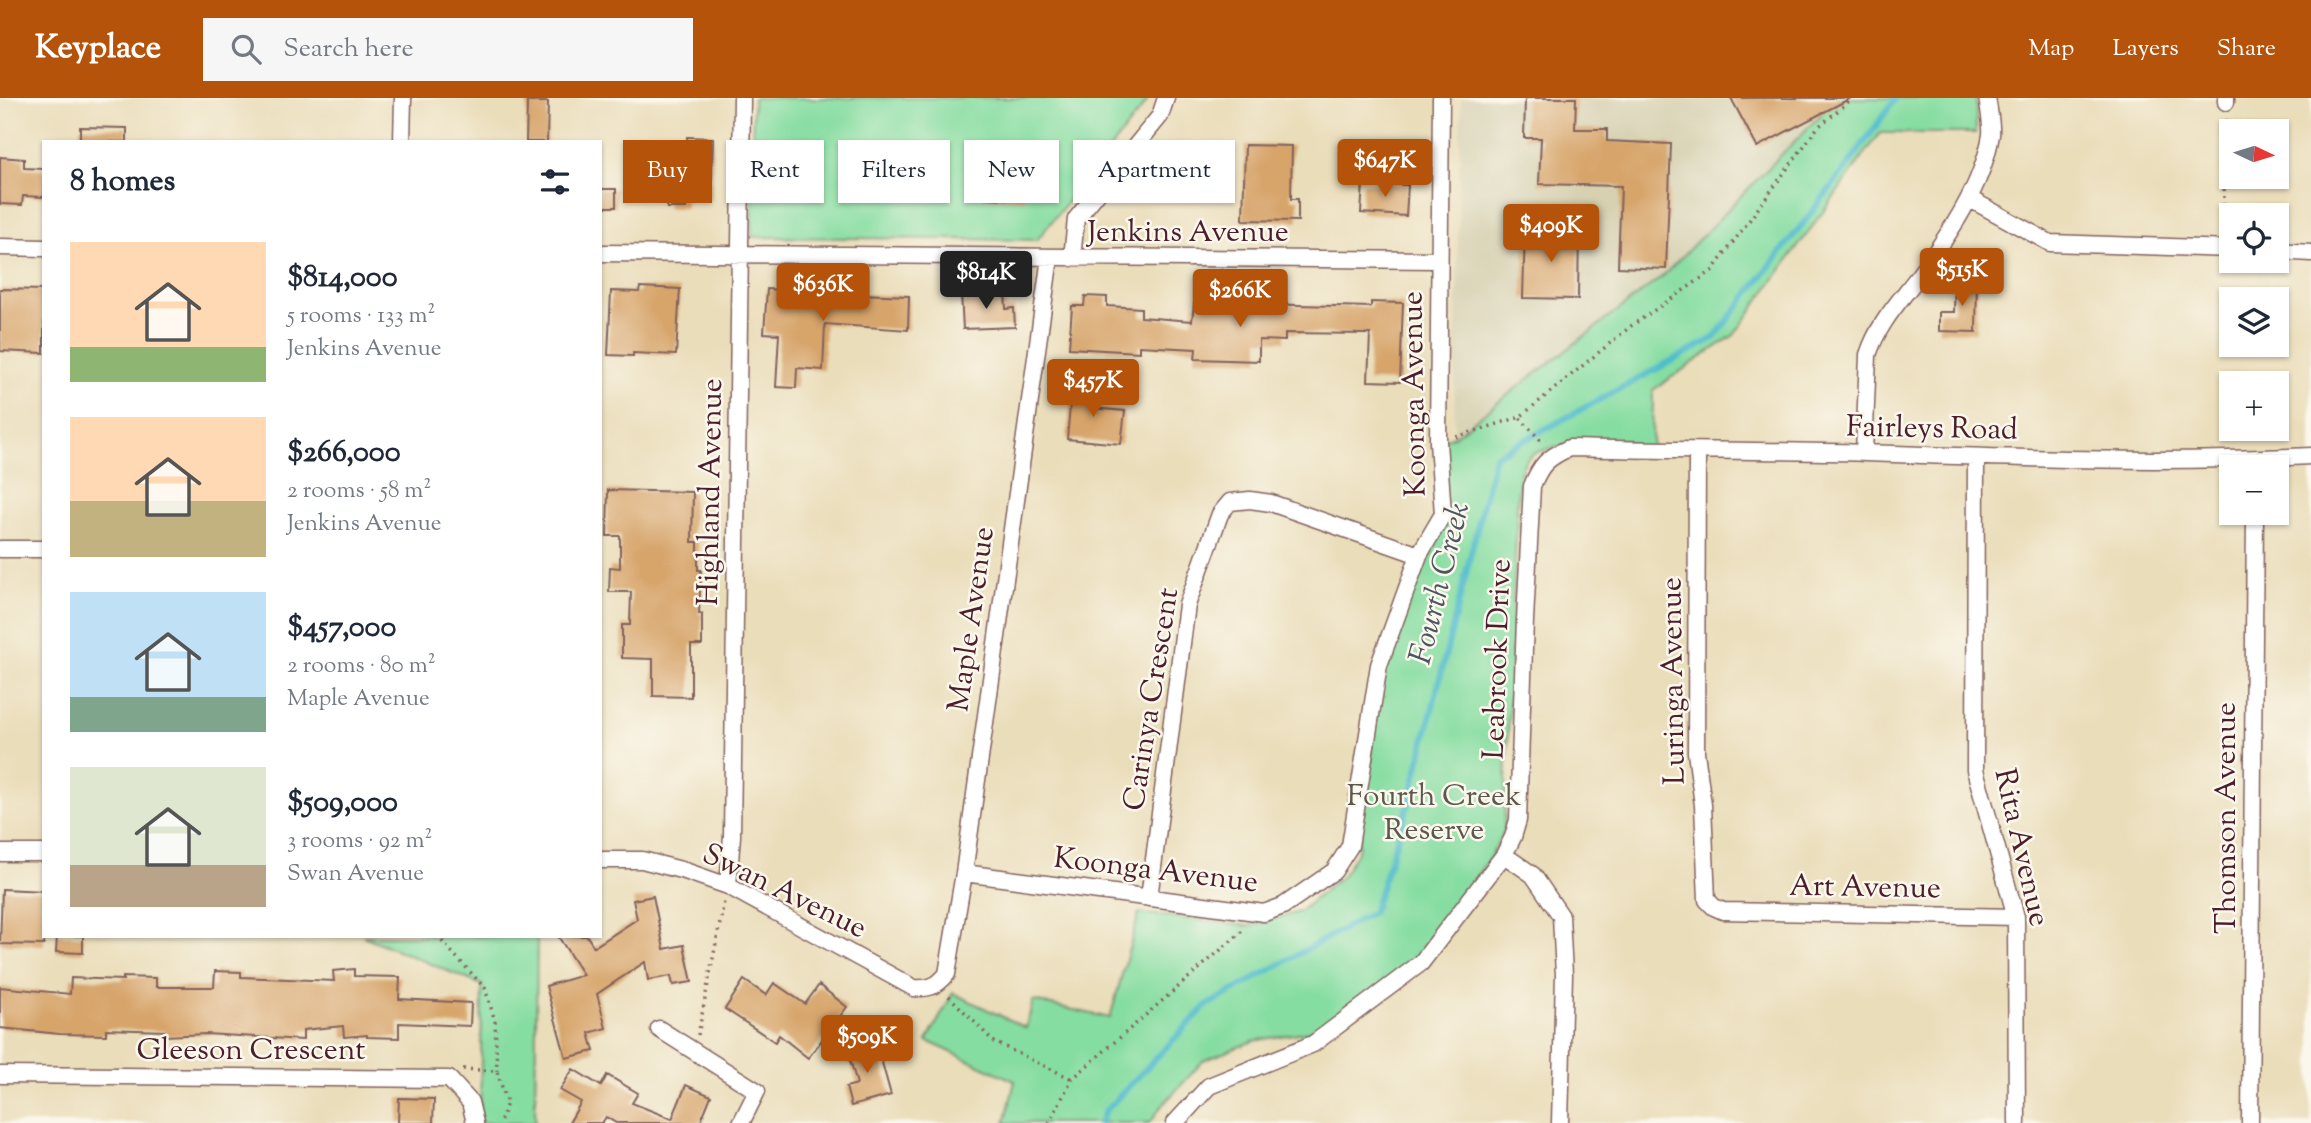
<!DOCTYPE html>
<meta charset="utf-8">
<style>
:root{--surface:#fff;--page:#f6f6f7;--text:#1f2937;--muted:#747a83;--accent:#b45309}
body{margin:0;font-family:"Sorts Mill Goudy",serif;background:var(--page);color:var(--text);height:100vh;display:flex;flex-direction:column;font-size:26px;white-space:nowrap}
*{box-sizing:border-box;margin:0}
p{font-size:23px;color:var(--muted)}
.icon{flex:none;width:38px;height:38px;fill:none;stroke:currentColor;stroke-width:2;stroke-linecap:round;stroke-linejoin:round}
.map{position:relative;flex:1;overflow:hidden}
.details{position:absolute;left:42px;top:42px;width:560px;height:798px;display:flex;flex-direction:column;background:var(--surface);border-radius:0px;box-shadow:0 2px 5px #0004}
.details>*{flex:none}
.banner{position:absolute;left:623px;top:42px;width:665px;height:63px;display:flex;gap:14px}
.needle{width:46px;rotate:94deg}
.tools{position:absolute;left:2219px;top:21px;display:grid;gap:14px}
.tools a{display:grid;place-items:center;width:70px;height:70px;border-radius:0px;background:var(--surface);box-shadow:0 2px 5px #0004;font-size:35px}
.price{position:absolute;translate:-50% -60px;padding:0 16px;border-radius:7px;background:var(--accent);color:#fff;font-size:23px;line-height:46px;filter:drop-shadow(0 2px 4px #0008)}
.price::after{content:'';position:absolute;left:50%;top:42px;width:21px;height:16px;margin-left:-10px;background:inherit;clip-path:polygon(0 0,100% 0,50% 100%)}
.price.active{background:#222;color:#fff}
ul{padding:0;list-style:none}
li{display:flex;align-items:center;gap:21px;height:175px;padding:0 28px}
li span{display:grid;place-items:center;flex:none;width:196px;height:140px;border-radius:0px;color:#555}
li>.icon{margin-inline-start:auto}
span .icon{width:84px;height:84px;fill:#fffc;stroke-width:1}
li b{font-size:30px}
h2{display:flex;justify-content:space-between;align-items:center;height:84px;padding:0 28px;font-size:30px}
.pill{padding:0 24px;border-radius:0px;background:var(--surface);box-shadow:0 2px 5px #0004;font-size:24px;line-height:63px}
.pill.active{background:var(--accent);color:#fff}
header{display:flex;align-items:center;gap:42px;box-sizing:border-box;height:98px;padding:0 35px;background:var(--accent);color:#fff}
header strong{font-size:33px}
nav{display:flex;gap:38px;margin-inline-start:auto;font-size:24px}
.search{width:490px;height:63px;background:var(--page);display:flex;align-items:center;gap:18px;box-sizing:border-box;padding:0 24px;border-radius:0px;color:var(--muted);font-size:26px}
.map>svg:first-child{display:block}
</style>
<header>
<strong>Keyplace</strong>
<div class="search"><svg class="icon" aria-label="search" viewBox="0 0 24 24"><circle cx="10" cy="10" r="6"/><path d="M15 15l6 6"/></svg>Search here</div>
<nav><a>Map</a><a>Layers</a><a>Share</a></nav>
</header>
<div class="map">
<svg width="2311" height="1025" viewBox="0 0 2311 1025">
<rect width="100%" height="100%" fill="#fbf7ec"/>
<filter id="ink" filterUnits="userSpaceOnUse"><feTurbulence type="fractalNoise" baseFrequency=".0143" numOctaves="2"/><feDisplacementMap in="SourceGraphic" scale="14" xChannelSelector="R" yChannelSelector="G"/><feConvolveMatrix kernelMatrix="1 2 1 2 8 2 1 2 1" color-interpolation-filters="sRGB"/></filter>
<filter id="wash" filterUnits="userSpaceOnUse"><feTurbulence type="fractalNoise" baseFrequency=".00686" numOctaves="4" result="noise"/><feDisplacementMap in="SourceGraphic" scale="28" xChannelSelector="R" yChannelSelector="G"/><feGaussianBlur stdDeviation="1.57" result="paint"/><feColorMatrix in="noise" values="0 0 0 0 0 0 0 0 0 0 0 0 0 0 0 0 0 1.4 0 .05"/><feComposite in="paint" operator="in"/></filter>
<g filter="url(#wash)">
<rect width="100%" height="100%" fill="#eaddba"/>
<path fill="#d7d1b2" d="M1461 0H1837L1663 178 1454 338Z"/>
<path fill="#86dda1" stroke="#687e66" stroke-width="2" d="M753 0H1147V4L1037 142 752 139Z
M1837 0H1976V35H1880L1734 237 1653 292 1652 350C1623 349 1549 340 1528 360 1520 367 1520 380 1518 391L1504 733 1491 758 1417 861 1341 918 1310 933 1253 943 1203 963 1160 1010 1150 1025H1005L1015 983 927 943 953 895 1026 930 1033 903 1110 920 1139 815 1249 828 1299 814 1343 777 1358 753 1379 567 1443 415 1438 344 1454 338 1663 178Z
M363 838H537L535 1025H480L482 887Z"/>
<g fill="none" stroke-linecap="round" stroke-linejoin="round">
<path stroke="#50bbcc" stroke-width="6" d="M1100 1025 1105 1013 1206 908 1373 814 1409 705 1495 358 1714 240 1846 70 1896 0"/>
</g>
<g id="blocks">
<path fill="#d7a46a" d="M1525 0H1576L1575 31H1607V43L1671 46 1666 171 1618 169 1621 88 1539 86 1541 40H1524Z
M1731 0H1851L1757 49Z
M527 4H548L547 44H526Z
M80 29 127 30V44H80Z
M687 39 713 40 711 102 686 101V110H667L669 63H686Z
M1245 47 1292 48 1291 101H1298V123L1243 122Z
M976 52 1018 54 1017 65H1027L1025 102 973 99Z
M0 59 24 61V70L44 71V99L23 98 22 107 0 106Z
M1363 85 1408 87 1406 118 1361 115Z
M600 91H616V109H600Z
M1525 130 1579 131 1578 201 1523 200Z
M1955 179H1977L1976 234 1939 233V214H1954Z
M640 189 680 191 676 257 633 255V258L608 257 611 193 639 194Z
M814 189 860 192 859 196 909 198 908 232 825 226 823 272 797 270 796 290 776 289 779 236 764 235 767 191 813 194Z
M0 191 44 192V255L0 253Z
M1005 193 1006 211 1014 210 1015 229 963 231 961 195Z
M1219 196H1236V200L1261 201V206L1371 209V204L1403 205 1400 284 1368 283 1370 236 1285 235V243L1259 242V263L1195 261 1196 251 1139 248V254L1069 250 1072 208H1084L1085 198 1107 199V208L1141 210V219L1192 223 1194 206 1219 207Z
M1072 287 1093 289 1091 310 1125 313 1121 346 1067 341Z
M608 392 693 394 692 444H698V472H701L699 516H702V547H691V599L653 598V561L622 560V527H630L631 494H609L610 469 620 470V438H607Z
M2 791 44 793V847L0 846Z
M653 798 664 851 684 847 692 884 673 887 671 878 648 882 645 864 597 896 606 930 589 935 594 953 566 960 546 888 583 877 558 838H587L594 849 637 821 633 802Z
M57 838H83V855L56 854Z
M354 871V878L400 879 399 901 471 905 470 928 399 925V940L367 939V937L344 939 343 928 303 932V942L206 936 165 938V933L106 931V937L60 936 0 930V889L70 896 71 880 123 882V879L156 880V889H214L215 873 241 874V879L334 883 333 873Z
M744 882 766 897 774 885 805 906 819 887 847 909 808 960 779 937 775 944 725 911Z
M876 943 891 997 851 1008 846 989 857 986 847 951Z
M573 971 601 988 607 977 638 995 632 1005 672 1021 686 987 711 998 700 1025H616L606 1019 602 1025H569L581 1004 560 992Z
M399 1000 434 1001 433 1025H398Z"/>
</g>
</g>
<g filter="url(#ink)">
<use href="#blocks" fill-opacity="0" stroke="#82625d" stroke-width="2"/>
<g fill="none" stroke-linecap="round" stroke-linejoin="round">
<g stroke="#82625d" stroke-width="19">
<path id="street" d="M2226 4V0
M402 44 403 0
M1970 101 2050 145 2231 151
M0 149 44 150
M2277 153 2311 155
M600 155 1439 162
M1072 160 1076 121 1160 18 1166 0
M1697 354 1696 654 1703 707 1707 802 1714 809 1723 813 2016 819
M1864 355 1868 257C1878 225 1901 202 1920 176 1950 135 1982 89 1991 37 1992 26 1989 12 1987 0
M1976 360 1975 672 2016 819 2017 1025
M0 451H44
M0 755H44
M1504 757 1533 777 1561 818 1564 877 1560 1025
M600 762H642L685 773 728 788 914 890C930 891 937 888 947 876L964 775 1050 159
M964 775 1264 815 1283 808 1334 773 1350 748 1379 567 1419 457 1443 416 1438 344 1441 0
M728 788 732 738 742 0
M1149 800 1187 507 1220 416 1230 404 1250 402 1271 405 1419 457
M659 931 757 993 741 1025
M0 977 449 981 470 1004 475 1025
M1175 1025 1209 988 1313 946 1421 865 1504 757 1513 739 1518 722 1525 522 1532 388C1541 366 1547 360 1569 350 1668 353 1767 352 1866 355 2014 360 2163 366 2311 358
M2250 1025 2255 415"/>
</g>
<path stroke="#82625d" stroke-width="3.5" stroke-dasharray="2 5" stroke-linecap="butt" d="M2223 135 2226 21
M1520 320 1543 345
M1456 339 1520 319 1631 228 1712 173 1818 29 1853 0
M437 838 485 890 495 923 497 973
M949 898 994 944 1072 981
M698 937 724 804
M463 971 497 973 507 1005 500 1025
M1049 1025 1072 981 1246 830"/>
<use href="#street" stroke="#fff" stroke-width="16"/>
</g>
</g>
<g text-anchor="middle" stroke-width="5" stroke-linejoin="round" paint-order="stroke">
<g font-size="30" fill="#4a1f2b" stroke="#fbf7ec">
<text x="1188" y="143">Jenkins Avenue</text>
<text transform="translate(1413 296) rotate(-91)" y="10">Koonga Avenue</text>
<text transform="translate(1932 329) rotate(1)" y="10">Fairleys Road</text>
<text transform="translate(709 394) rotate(-89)" y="10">Highland Avenue</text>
<text transform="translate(970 521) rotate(-82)" y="10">Maple Avenue</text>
<text transform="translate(1496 561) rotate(-88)" y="10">Leabrook Drive</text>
<text transform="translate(1672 583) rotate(-91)" y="10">Luringa Avenue</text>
<text transform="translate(1150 601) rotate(-81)" y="10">Carinya Crescent</text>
<text transform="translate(2225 720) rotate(-90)" y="10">Thomson Avenue</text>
<text transform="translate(2023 749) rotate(77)" y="10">Rita Avenue</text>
<text transform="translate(1156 771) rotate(7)" y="10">Koonga Avenue</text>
<text transform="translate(1865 788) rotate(1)" y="10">Art Avenue</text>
<text transform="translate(785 792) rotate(26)" y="10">Swan Avenue</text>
<text x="251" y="961">Gleeson Crescent</text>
</g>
<g font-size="30" fill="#5c584e" stroke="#fbf7ec">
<text x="1434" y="707">Fourth Creek<tspan x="1434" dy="34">Reserve</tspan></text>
</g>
<g font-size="32" font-style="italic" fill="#4c5663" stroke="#fbf7ec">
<text transform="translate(1438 485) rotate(-76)" y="11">Fourth Creek</text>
</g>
</g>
</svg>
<div class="tools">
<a><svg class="needle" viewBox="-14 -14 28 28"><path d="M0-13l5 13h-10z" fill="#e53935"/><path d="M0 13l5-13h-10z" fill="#747a83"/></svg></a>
<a><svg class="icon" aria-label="locate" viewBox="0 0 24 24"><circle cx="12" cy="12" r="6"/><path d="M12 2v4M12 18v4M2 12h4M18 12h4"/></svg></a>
<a><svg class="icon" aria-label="layers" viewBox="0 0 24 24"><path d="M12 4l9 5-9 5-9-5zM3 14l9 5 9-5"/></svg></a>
<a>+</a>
<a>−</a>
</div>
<b class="price" style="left:1385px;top:101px">$647K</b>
<b class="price" style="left:1551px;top:166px">$409K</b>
<b class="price" style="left:1962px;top:210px">$515K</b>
<b class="price active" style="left:986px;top:213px">$814K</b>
<b class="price" style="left:823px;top:225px">$636K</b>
<b class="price" style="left:1240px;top:231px">$266K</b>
<b class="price" style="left:1093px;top:321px">$457K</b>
<b class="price" style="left:867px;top:977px">$509K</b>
<div class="banner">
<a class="pill active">Buy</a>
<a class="pill">Rent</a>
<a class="pill">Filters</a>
<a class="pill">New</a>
<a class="pill">Apartment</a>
</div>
<section class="details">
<h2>8 homes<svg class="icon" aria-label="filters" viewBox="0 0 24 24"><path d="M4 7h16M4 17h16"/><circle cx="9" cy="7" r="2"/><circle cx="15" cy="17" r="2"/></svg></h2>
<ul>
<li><span style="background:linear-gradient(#ffd9b3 75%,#8fb573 0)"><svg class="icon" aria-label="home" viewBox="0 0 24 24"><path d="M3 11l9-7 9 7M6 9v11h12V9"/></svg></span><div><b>$814,000</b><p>5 rooms · 133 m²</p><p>Jenkins Avenue</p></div></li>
<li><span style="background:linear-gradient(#ffd9b3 60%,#c2b280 0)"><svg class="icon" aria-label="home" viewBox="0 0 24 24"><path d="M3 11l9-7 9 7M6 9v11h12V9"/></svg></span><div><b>$266,000</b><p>2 rooms · 58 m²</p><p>Jenkins Avenue</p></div></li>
<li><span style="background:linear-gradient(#bfe0f5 75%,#7fa58c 0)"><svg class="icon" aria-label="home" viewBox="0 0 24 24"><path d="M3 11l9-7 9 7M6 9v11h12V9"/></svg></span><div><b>$457,000</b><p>2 rooms · 80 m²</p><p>Maple Avenue</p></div></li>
<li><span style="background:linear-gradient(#dfe7d0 70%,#b9a48a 0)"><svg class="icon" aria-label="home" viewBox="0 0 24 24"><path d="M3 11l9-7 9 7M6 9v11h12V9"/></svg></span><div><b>$509,000</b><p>3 rooms · 92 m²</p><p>Swan Avenue</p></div></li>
</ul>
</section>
</div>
